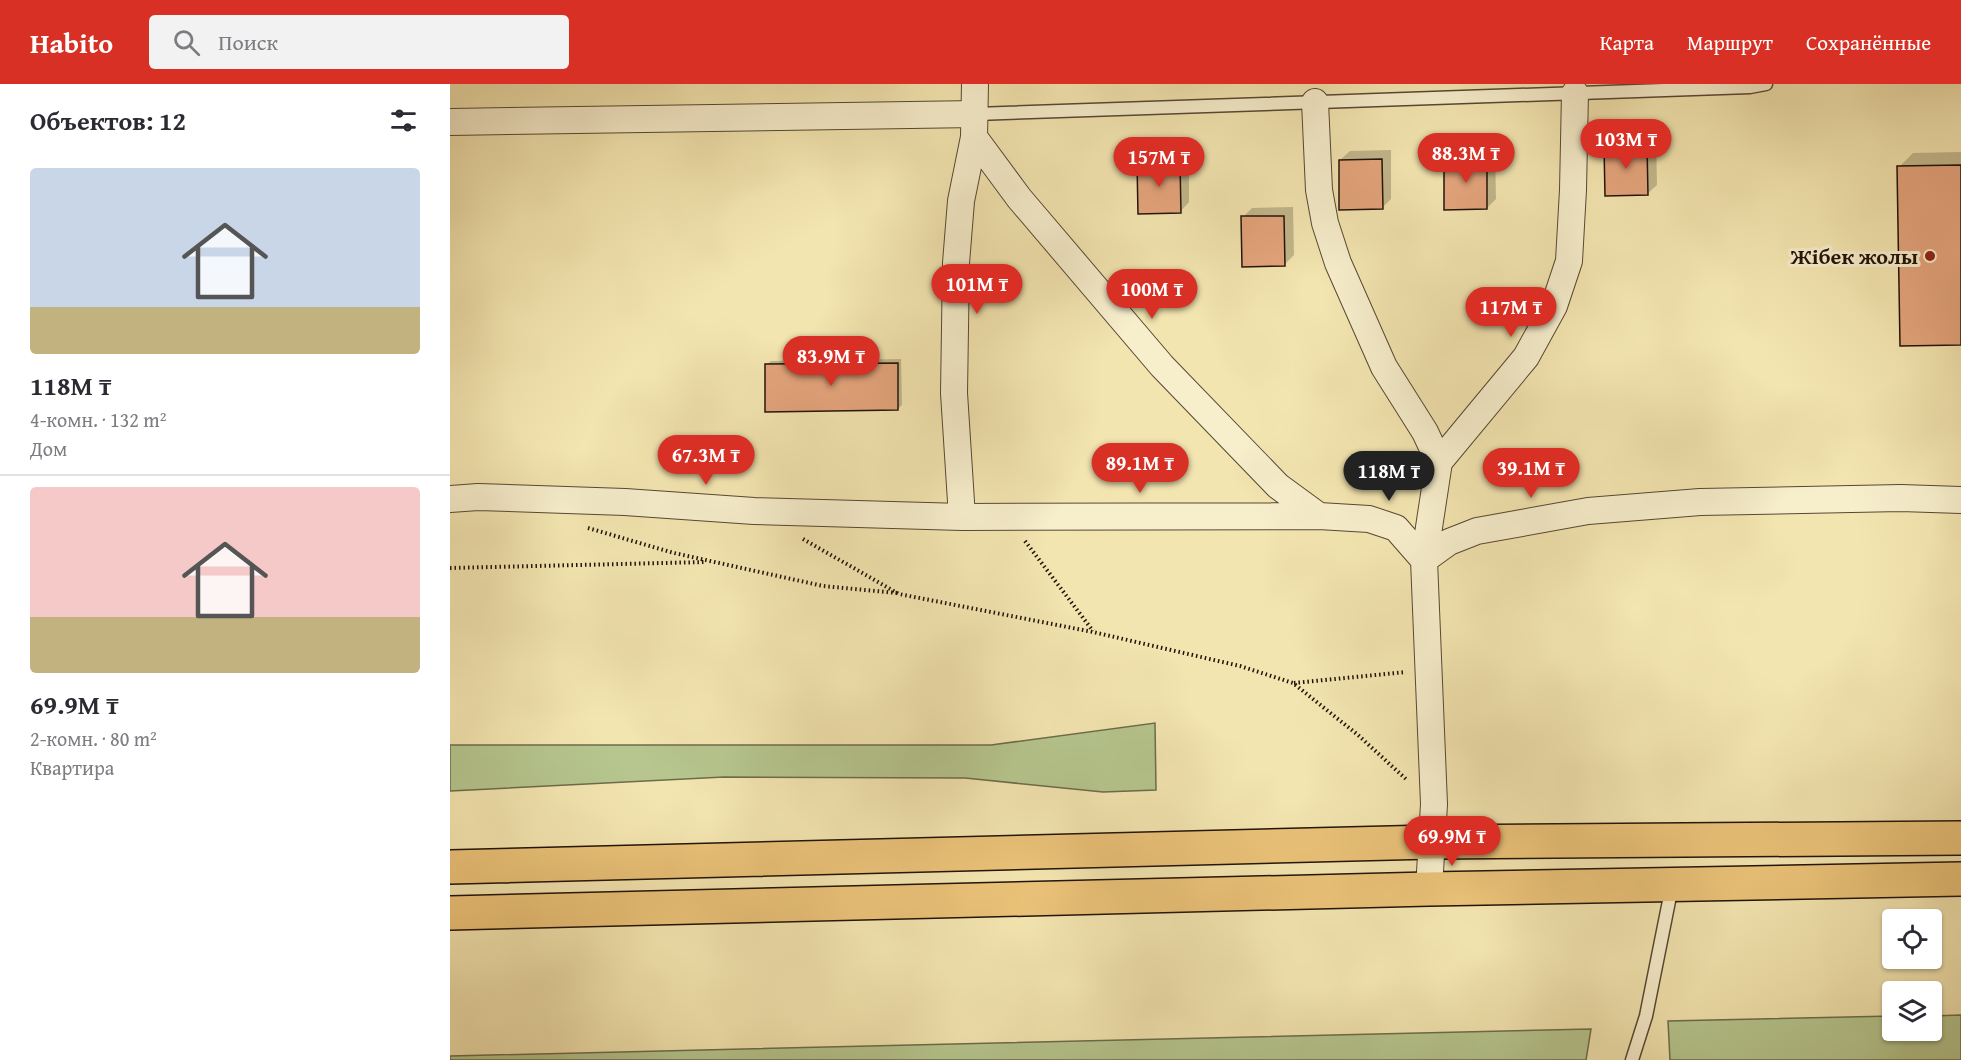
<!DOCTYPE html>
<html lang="ru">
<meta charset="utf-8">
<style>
:root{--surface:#fff;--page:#f2f2f3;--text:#2b2b33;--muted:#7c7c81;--line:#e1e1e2;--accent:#d93025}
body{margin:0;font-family:"Gentium Book Plus",serif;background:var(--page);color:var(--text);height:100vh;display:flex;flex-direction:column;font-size:22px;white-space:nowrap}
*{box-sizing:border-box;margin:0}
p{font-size:20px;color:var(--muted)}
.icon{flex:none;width:33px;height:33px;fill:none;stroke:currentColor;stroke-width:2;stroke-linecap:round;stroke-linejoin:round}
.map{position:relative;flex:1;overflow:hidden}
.details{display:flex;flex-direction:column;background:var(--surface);width:450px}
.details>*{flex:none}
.fabs{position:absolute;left:1432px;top:825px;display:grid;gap:12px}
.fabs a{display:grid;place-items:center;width:60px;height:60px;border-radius:6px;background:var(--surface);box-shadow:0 2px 4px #0004;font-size:30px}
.price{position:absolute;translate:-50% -51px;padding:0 14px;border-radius:21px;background:var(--accent);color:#fff;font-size:20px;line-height:39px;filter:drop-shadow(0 2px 3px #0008)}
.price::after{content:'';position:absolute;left:50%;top:36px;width:18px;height:14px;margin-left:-9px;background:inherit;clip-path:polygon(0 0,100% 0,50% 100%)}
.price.selected{background:#222;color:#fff}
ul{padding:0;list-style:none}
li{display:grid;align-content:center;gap:12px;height:318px;padding:0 30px}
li+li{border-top:2px solid var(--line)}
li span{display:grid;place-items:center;height:186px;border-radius:6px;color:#555}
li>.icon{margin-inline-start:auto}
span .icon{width:108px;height:108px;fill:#fffc;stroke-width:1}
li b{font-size:26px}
h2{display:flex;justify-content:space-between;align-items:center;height:72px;padding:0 30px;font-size:26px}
header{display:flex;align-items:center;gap:36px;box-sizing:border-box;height:84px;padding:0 30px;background:var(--accent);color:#fff}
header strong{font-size:28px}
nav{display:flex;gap:33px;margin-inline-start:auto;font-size:21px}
.search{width:420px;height:54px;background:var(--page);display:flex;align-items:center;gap:15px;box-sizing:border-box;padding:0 21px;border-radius:6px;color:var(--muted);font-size:22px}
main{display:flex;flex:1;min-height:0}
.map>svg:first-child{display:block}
</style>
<header>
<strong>Habito</strong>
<div class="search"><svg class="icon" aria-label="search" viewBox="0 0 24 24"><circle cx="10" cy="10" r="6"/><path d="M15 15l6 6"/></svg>Поиск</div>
<nav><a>Карта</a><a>Маршрут</a><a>Сохранённые</a></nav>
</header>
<main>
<section class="details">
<h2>Объектов: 12<svg class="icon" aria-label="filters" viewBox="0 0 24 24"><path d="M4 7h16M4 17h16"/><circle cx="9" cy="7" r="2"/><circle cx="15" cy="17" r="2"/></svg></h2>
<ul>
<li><span style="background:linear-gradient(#c9d6e8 75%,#c2b280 0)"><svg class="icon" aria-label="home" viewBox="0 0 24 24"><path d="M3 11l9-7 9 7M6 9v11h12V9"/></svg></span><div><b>118M ₸</b><p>4-комн. · 132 m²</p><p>Дом</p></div></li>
<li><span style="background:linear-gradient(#f6c9c9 70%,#c2b280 0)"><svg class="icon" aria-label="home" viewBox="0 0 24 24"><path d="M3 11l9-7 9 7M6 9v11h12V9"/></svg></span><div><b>69.9M ₸</b><p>2-комн. · 80 m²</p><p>Квартира</p></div></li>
</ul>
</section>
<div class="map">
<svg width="1511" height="976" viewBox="0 0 1511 976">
<rect width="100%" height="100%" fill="#f3e5b0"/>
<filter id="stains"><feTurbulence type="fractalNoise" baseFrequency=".00333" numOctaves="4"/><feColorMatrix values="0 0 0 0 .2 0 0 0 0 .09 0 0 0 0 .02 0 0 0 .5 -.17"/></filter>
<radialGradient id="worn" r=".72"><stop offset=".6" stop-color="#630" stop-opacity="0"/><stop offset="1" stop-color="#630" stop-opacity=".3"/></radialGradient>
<path fill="#b6c68e" stroke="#6c6c4c" stroke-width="1.5" d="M705 639 706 706 653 708 515 694 274 693 0 707V661H541Z
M1511 931V976H1220L1218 937 1443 932V946H1482V932Z
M1141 945 1136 976H0V972Z"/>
<path fill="#0003" d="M1165 53H1206L1207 101 1197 110 1156 63Z
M941 66V115L932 124 890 76 900 67Z
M1045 66 1046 115 1037 124 995 76 1004 67Z
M1511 68V260L1449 83 1463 69Z
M739 70V118L730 128 689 80 698 71Z
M843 123 844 171 834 181 793 133 802 124Z
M451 275 452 321 448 325 316 281 321 277Z"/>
<path fill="#e4a47c" stroke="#211309" stroke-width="1.5" d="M1197 61 1198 111 1155 112 1154 62Z
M932 75 933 125 889 126V76Z
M1037 75V125L994 126V76Z
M687 79H730L731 129 688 130Z
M1511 81V261L1450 262 1447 82Z
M791 132H834L835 182 792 183Z
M448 279V326L315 328V280Z"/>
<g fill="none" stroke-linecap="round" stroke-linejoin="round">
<g stroke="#564833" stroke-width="15">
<path id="lane" d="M526 30 1300 3 1316 0
M1182 976 1196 932 1222 802"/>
</g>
<g stroke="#564833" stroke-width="28">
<path id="street" d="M865 18 869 106 875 139 888 179 934 283 975 348 989 378
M0 38 526 30
M524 53 569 114 712 282 828 402 869 432
M0 415 28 413 175 418 304 427 512 433 869 432 919 435 946 444 974 476
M512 433 504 309 506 179 511 117 524 53 525 0
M974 476 989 378 1076 273 1104 222 1119 177 1123 106 1125 9
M979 805 984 720 974 476 999 458 1027 447 1138 427 1250 418 1451 414 1511 416"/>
</g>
<g stroke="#211309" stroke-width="36">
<path id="highway" d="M0 783 981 758 1511 754
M0 829 979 805 1511 795"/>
</g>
<path stroke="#211309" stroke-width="4" stroke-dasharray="1.5 3" stroke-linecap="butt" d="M138 444 224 469 373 502 447 509
M353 455 449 510 643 548 790 582 843 599 908 651 957 696
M575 457 643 547
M0 484 256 478
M844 599 956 588"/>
<use href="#lane" stroke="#f7eecc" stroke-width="12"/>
<use href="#street" stroke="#f7eecc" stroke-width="26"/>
<use href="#highway" stroke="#eac278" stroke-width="33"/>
</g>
<circle fill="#8f2418" stroke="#f7eecc" stroke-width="2" cx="1480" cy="172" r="6"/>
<g text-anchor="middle" stroke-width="6" stroke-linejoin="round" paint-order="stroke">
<g font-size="22" font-weight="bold" fill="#211309" stroke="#f7eecc" text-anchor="end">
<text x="1468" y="180">Жібек жолы</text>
</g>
</g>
<rect width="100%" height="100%" filter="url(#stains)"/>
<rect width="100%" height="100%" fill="url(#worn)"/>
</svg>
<div class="fabs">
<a><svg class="icon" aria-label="locate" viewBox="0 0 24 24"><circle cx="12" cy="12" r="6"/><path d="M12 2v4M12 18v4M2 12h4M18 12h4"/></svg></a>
<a><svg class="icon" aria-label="layers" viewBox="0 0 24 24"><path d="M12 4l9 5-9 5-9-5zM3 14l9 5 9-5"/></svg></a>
</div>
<b class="price" style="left:1176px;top:86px">103M ₸</b>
<b class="price" style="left:1016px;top:100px">88.3M ₸</b>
<b class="price" style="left:709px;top:104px">157M ₸</b>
<b class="price" style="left:527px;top:231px">101M ₸</b>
<b class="price" style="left:702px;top:236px">100M ₸</b>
<b class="price" style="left:1061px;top:254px">117M ₸</b>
<b class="price" style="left:381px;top:303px">83.9M ₸</b>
<b class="price" style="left:256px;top:402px">67.3M ₸</b>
<b class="price" style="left:690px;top:410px">89.1M ₸</b>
<b class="price" style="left:1081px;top:415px">39.1M ₸</b>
<b class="price selected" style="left:939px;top:418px">118M ₸</b>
<b class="price" style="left:1002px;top:783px">69.9M ₸</b>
</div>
</main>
